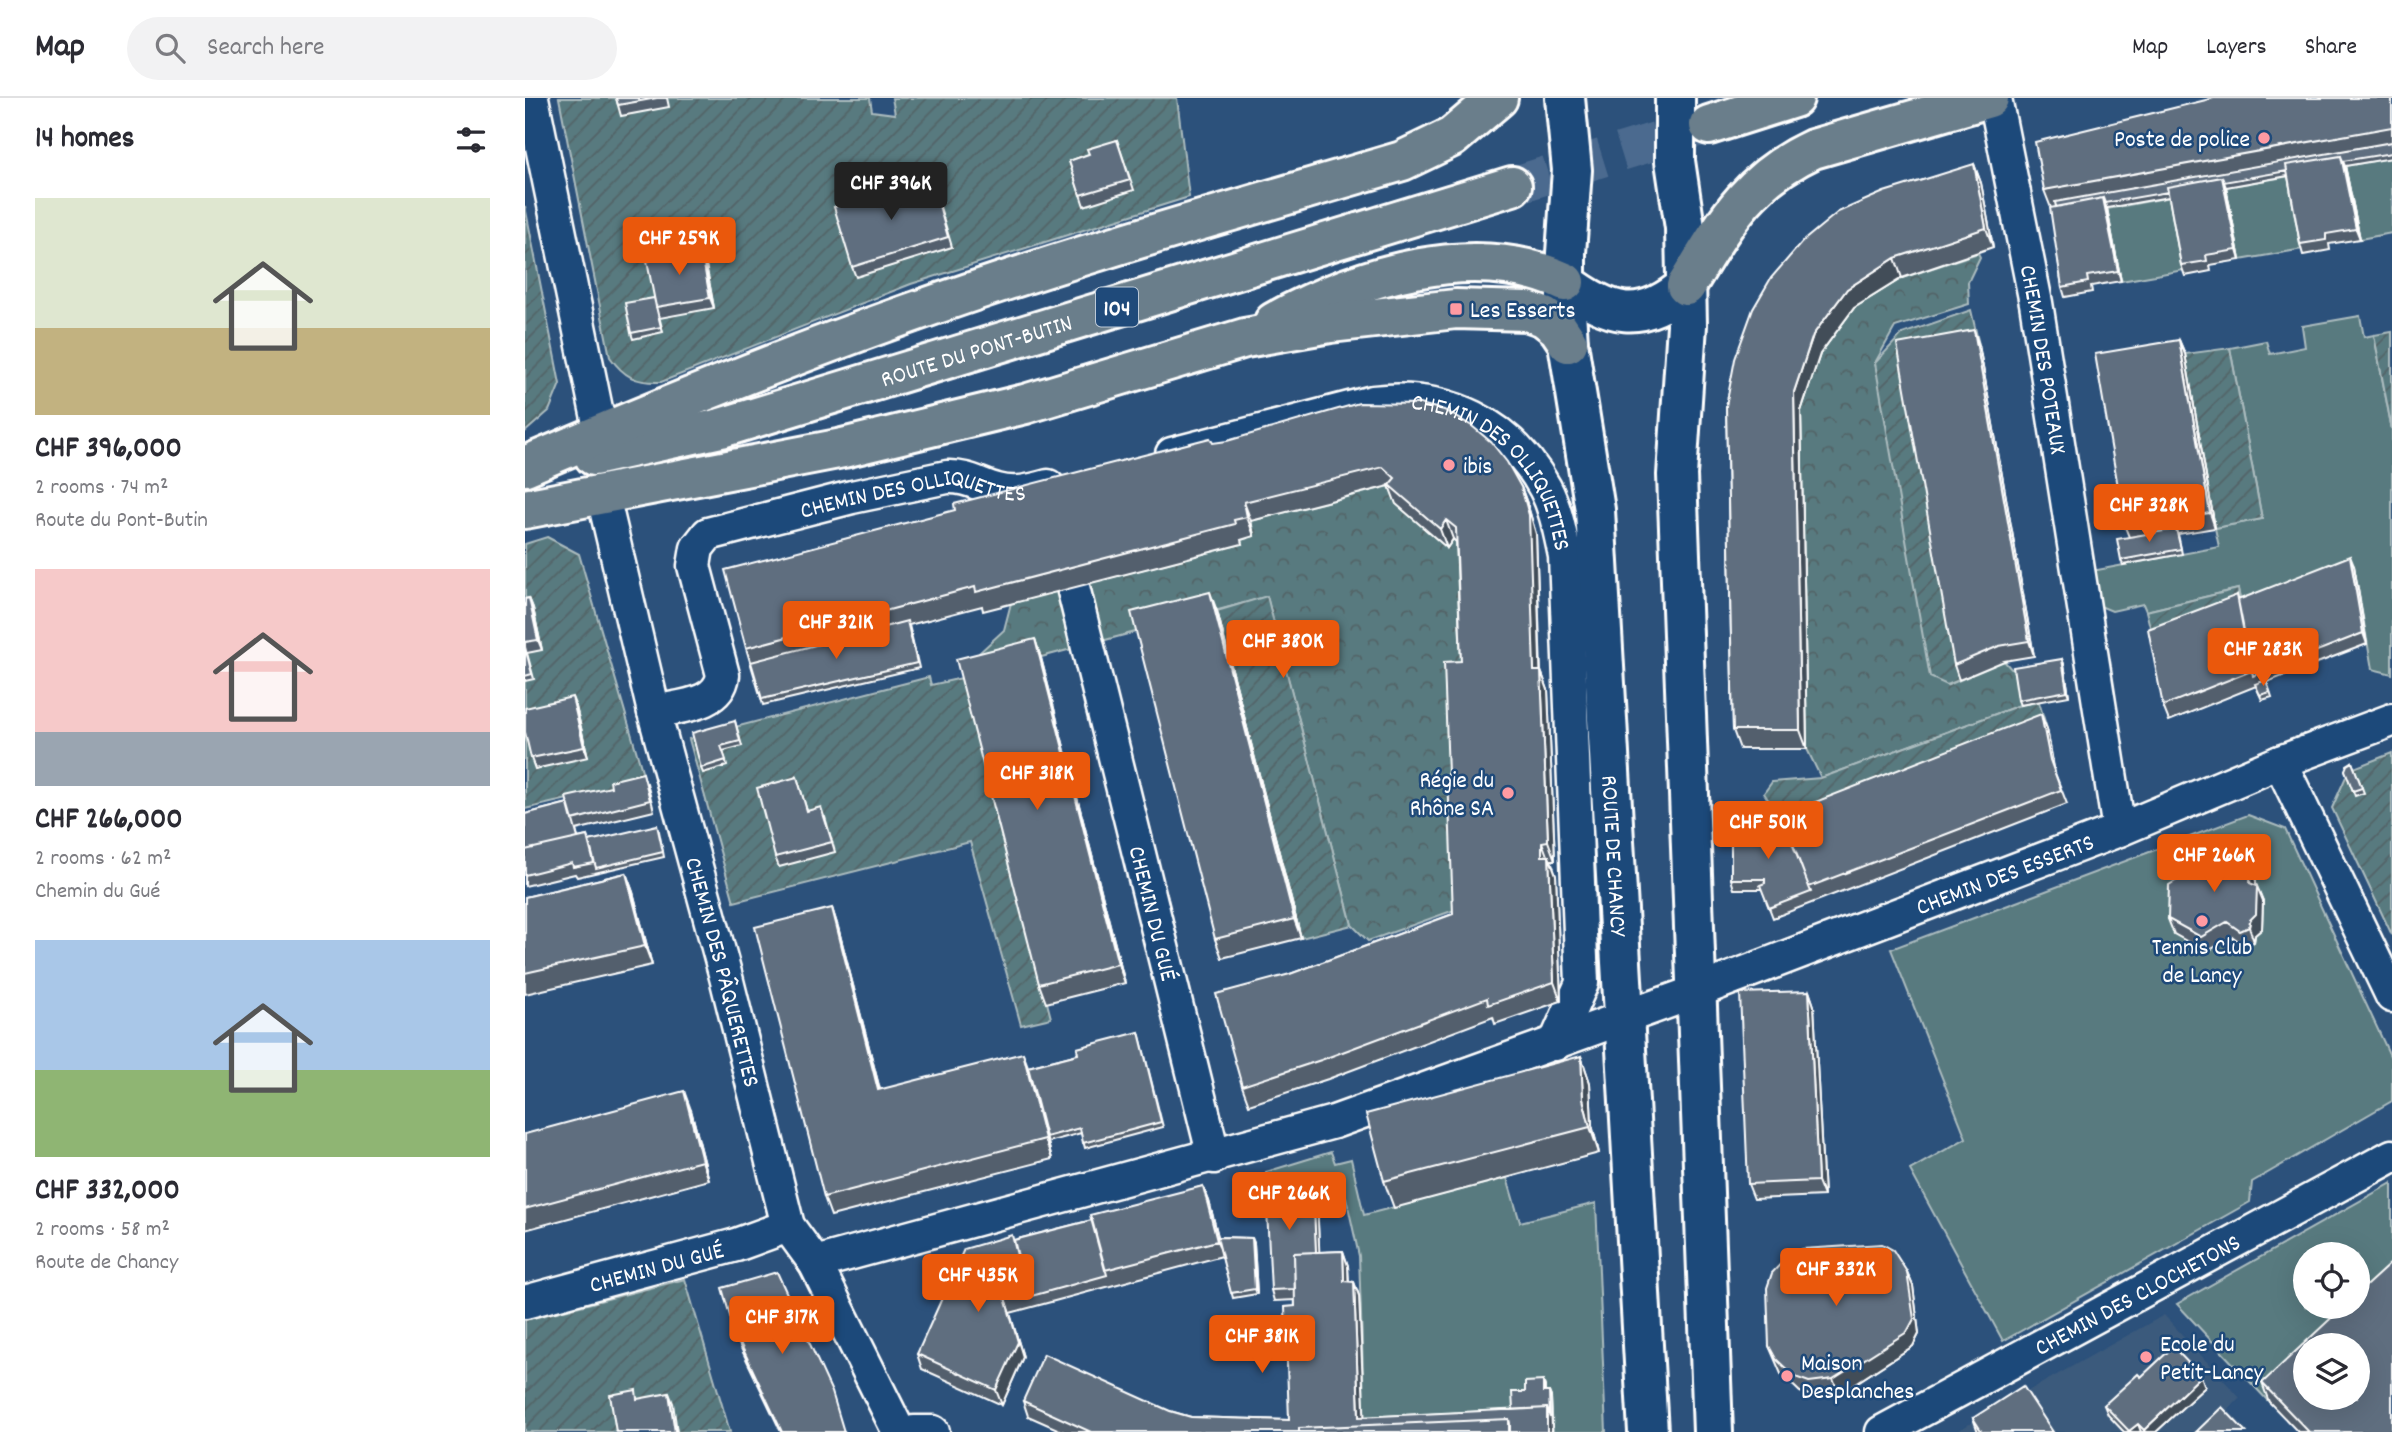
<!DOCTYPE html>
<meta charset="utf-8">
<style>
:root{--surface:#fff;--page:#f2f2f3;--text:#2b2b33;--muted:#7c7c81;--line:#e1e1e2;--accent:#ea580c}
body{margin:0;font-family:Dekko,sans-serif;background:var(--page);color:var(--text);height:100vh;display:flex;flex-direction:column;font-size:26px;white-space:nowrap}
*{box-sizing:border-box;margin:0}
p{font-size:23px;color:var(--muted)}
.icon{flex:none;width:38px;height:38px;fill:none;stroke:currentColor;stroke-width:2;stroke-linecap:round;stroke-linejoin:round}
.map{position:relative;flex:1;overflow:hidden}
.panel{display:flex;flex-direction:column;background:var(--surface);width:525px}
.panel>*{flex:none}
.buttons{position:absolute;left:1768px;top:1144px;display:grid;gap:14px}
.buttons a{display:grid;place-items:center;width:77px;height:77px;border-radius:50%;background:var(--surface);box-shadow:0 7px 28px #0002;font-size:35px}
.price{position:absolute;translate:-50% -60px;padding:0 16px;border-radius:7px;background:var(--accent);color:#fff;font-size:23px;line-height:46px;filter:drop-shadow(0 2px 4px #0008)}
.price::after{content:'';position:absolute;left:50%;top:42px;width:21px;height:16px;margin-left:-10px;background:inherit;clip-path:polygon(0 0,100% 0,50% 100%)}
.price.on{background:#222;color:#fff}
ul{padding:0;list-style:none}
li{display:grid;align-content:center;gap:14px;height:371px;padding:0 35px}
li span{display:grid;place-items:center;height:217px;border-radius:0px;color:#555}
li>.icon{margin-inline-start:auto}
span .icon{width:126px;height:126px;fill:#fffc;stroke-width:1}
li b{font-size:30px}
h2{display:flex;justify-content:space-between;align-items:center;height:84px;padding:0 35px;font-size:30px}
header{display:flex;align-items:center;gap:42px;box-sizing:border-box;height:98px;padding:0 35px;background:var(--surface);border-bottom:2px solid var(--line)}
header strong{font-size:33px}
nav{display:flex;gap:38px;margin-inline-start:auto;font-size:24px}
.search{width:490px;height:63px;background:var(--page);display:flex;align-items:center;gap:18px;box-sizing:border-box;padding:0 24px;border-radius:38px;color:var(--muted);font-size:26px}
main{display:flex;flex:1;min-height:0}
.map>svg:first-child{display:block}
</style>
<header>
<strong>Map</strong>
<div class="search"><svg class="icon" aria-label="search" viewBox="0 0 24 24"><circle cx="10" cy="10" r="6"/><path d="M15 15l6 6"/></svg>Search here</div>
<nav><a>Map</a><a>Layers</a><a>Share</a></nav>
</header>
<main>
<section class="panel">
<h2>14 homes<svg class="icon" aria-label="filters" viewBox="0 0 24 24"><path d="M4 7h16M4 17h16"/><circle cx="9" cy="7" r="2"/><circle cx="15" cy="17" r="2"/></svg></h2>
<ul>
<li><span style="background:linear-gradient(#dfe7d0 60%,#c2b280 0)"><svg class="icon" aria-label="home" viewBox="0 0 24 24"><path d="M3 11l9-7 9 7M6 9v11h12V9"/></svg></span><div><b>CHF 396,000</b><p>2 rooms · 74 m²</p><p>Route du Pont-Butin</p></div></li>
<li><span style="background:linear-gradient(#f6c9c9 75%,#9aa5b1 0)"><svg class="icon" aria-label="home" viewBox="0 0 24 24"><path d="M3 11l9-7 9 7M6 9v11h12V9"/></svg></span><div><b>CHF 266,000</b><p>2 rooms · 62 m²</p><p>Chemin du Gué</p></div></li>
<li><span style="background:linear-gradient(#a9c7e8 60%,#8fb573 0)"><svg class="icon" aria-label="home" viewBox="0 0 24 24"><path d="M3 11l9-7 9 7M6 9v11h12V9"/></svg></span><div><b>CHF 332,000</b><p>2 rooms · 58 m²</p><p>Route de Chancy</p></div></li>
</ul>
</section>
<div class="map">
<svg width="1867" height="1334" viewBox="0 0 1867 1334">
<defs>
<pattern id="park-crowns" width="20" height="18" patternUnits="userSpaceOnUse" patternTransform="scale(1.75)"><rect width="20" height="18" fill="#587a7f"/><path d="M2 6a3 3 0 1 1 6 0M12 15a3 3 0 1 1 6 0" fill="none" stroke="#526366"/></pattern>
<pattern id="garden-furrows" width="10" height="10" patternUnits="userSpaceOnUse" patternTransform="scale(1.75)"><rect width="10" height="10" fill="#587a7f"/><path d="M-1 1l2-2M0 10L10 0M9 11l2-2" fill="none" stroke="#526366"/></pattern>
</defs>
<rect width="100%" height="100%" fill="#2c517b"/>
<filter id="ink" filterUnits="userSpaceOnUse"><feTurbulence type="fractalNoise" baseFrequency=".0143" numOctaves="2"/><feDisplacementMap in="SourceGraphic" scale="14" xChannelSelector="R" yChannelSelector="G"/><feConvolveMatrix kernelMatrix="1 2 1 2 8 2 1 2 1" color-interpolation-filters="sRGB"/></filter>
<g filter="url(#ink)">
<path fill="#3b5a7c" d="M1639 1217 1715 1300 1703 1312 1724 1334H1430Z"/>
<path fill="#587a7f" stroke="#acbcbf" stroke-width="2" fill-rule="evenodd" d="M1867 60V135L1835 141 1820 68Z
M1765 78 1778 151 1715 162 1701 89Z
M1646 99 1659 172 1596 183 1582 111Z
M1835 218 1839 239 1849 237 1867 332V576L1847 571 1829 468 1717 512 1713 491 1621 513 1618 506 1587 513 1575 508 1567 473 1694 449 1690 430 1737 421 1705 250 1741 243 1745 256 1780 249 1777 228Z
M1723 717 1760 731 1867 962V1003L1727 1084 1725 1104 1478 1243 1385 1072 1441 1040 1366 851Z
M806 1054 810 1065 826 1061 839 1117 982 1080 995 1124 1071 1105 1081 1334H1028L1026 1300 1020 1299 1019 1288 990 1326 840 1334 834 1158 821 1099 745 1102 741 1074Z
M1867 1085V1189L1780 1248V1271L1744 1304 1652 1206ZM1780 1157H1832V1209H1780Z"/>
<path fill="url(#park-crowns)" stroke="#acbcbf" stroke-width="2" d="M1453 155 1455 159 1443 184 1444 206 1370 229 1350 265 1423 587 1479 563 1489 574 1495 607 1296 680 1282 651 1276 313 1295 256 1329 210 1377 180Z
M865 388 871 406 921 449 928 441 938 450 935 810 843 843 827 827 742 499 460 574 454 555 479 532 486 505 717 446 716 442 729 438 726 423Z"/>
<path fill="url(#garden-furrows)" stroke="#acbcbf" stroke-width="2" d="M34 0H345L347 13 370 16 367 0H652L664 99 386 186 136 284C111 285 99 279 85 259Z
M0 108 35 286 24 313 0 334Z
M1446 212 1454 247 1378 261 1434 582 1422 587 1405 579 1350 265 1377 236Z
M1867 234V332L1849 237Z
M1705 250 1737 421 1690 430 1660 256Z
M22 439 54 456 120 683 0 711V446Z
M1713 491 1717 512 1629 545 1621 513Z
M742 498 827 827 776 840 692 513Z
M404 579 406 587 437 580 526 920 496 927 445 744 209 804 164 641Z
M1514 604 1522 631 1262 732 1239 695 1247 684 1296 680 1495 607Z
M1867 655V837L1807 710 1824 672Z
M160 1181 205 1334H0V1222Z"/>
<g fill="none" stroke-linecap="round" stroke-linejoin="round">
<path stroke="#4c6b8f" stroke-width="38" stroke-dasharray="38 19" stroke-linecap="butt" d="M987 88 1182 27"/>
<g stroke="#fff" stroke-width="37">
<g id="street">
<path d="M7 0 76 335"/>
<path id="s1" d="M1470 0 1511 205 1594 732"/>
<path id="s2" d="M647 356 848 304C920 295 985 325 1020 390 1031 411 1035 435 1040 458L1057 885 1030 946"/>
<path id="s3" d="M77 394 129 614 201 879 263 1128 290 1165 374 1334"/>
<path id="s4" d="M548 489 689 1059"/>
<path id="s5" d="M129 614C154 608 194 608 198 577L169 468 172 450 183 436 327 399 422 379C441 378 454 387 472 392 490 397 505 393 523 388"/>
<path d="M1755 664 1867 898"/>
<path id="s6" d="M290 1165 809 1024 1170 894 1594 732 1755 664 1867 622"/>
<path id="s7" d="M0 1204 211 1147 263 1128"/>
<path d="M389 1334H408"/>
<path id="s8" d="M1357 1334 1867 1058"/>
</g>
</g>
<g stroke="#fff" stroke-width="44">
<g id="secondary">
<path id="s9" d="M1040 0 1047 72 1041 155V213L1043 245 1070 412 1123 1334"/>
<path d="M1150 0V63L1160 130 1162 227 1152 377 1188 1334"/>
<path d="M1040 184C1085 218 1115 227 1161 188"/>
</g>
</g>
<g stroke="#fff" stroke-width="44">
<g id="primary">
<path d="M1184 27 1269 0"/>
<path d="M1161 188C1198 128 1221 82 1288 51L1464 0"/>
<path d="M749 224C832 178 949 141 1040 184"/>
<path id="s10" d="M69 358 196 330 987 88"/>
<path d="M0 368C126 314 253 262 383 216 545 158 712 112 877 63L927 39 973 0"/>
<path d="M0 411 318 350 500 306 720 240 805 225 931 211 1002 213 1019 219 1033 230 1043 245"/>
</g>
</g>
<use href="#street" stroke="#1f4a7a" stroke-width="32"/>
<use href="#secondary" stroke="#1f4a7a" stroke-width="38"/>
<use href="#primary" stroke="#6b7e8b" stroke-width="38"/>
</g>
<path fill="#525f6d" stroke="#fff" stroke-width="2" d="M91 0H142L144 9 96 18Z
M1867 0V60L1820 68 1835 141 1804 146 1805 152 1778 157 1775 146 1763 78 1701 89 1715 162 1685 167 1686 173 1660 178 1656 167 1644 99 1582 110 1596 183 1566 188 1567 194 1540 199 1537 189 1526 110 1519 92Z
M592 42 609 92 559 108 544 63 564 56Z
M1449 66 1456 85 1468 149 1377 180 1329 210 1295 256 1276 313 1282 651H1215L1208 632 1201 308Z
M409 89 427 149 331 179 327 169Z
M179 156 189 210 135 220 134 218 138 234 108 241 106 235 129 200Z
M1654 242 1660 256 1690 430 1653 436 1657 456 1598 467 1596 462 1604 439 1600 429Z
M1454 247 1509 558 1479 563 1434 582 1429 567Z
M688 345 996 389 1003 408 1011 436 1016 573 1023 592 1030 762H1026L1031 777 1036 903 970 926 968 919 803 981 724 1007 717 988 765 876 928 816 936 563 931 444 928 441 922 450 871 406 864 388 726 423 729 438 716 442 717 446 458 513 457 508 384 527 394 570 238 607 221 550Z
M1829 468 1842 546 1742 584 1747 599 1737 602 1731 588 1644 623 1638 608 1712 497 1713 502Z
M4 500 8 510 17 552 2 555 9 581 0 583V501Z
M692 513 776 840 697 860 690 841Z
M510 541 516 560 600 885 521 905 514 886Z
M1537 561 1539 566 1544 598 1495 607 1493 602Z
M51 609 63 659 10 671 6 660Z
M210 623 217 648 198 653 202 668 178 675 176 670Z
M1522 631 1530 675 1542 706 1248 820 1237 791H1209L1206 781 1238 726 1240 731H1249Z
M1827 664 1839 695 1830 698 1820 672Z
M272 679 282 713 300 719 310 754 254 769 250 759Z
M122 685 129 713 51 732 53 740 62 738 64 743 134 733 139 759 52 779 50 776 0 788V716Z
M101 775 108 794 127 867 0 896V799Z
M1731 783V787L1738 803 1737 831 1730 837 1729 844 1720 848 1708 839 1681 854 1649 836 1643 821Z
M307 810 313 829 355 992 503 969 553 956 614 934 638 1029 560 1050 556 1035 523 1044 527 1061 306 1118 299 1099Z
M1284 893 1289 908 1299 1098 1229 1101 1223 1086Z
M1056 958 1065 985 1067 1027 1074 1055 869 1110 859 1083Z
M166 1012 184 1082 0 1132V1036Z
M678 1088 684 1103 693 1139 727 1140 729 1145 732 1196 708 1200 697 1158 485 1215 498 1259 477 1307 397 1271 392 1256 489 1142 567 1122Z
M788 1090 792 1100 794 1154 818 1153 823 1168 824 1183 829 1184 834 1198 839 1319 988 1312 1000 1294 1018 1283 1020 1288V1294H1024L1026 1299 1027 1334H539L503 1318 498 1303 645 1313 666 1319 764 1322 770 1202 749 1203 746 1192Z
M1382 1174 1388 1188 1394 1236 1388 1248 1314 1296 1290 1299 1275 1294 1256 1276 1244 1248Z
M209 1232 320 1334H256L212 1242Z
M1616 1279 1680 1289 1631 1334H1599L1583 1317 1579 1307Z
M1737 1285 1867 1334H1773L1744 1304Z
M1448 1320 1528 1334H1453Z"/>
<path fill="#424d59" stroke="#fff" stroke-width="2" d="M1816 58 1820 68 1835 141 1831 131Z
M1449 66 1456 85 1468 149 1461 130Z
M1697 79 1701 89 1715 162 1712 152Z
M1578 100 1582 111 1596 183 1593 173Z
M175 145 179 156 189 210 185 200Z
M1370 160 1377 180 1329 210 1295 256 1276 313 1282 651 1275 632 1269 294 1288 237 1322 191Z
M1449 232 1454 247 1509 558 1504 543Z
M1654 242 1660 256 1690 430 1685 415Z
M996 389 1003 408 1011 436 1016 592 1009 573Z
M719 404 726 423 729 438 722 419Z
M921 422 928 441 922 450 915 431Z
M1825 458 1829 468 1842 546 1838 535Z
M685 494 692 513 776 840 769 821Z
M4 500 8 510 17 552 13 542Z
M510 541 516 560 600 885 593 866Z
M1537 561 1539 566 1544 598 1542 593Z
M1016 573 1023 592 1030 762 1023 743Z
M47 599 51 609 63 659 59 649Z
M1516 616 1522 631 1530 677 1525 662Z
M1017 744 1024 763 1017 758Z
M1024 758 1031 777 1036 903 1029 884Z
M1726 768 1731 783V799L1725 785Z
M101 775 108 794 127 867 120 848Z
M1732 788 1738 803 1737 831 1730 837 1729 844 1724 829Z
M307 810 313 829 360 1011 353 992Z
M1284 893 1289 908 1299 1098 1293 1083Z
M498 955 505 974 527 1061 520 1041Z
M1056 958 1065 985 1067 1027 1074 1055 1065 1029 1058 1001Z
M159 993 166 1012 184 1082 177 1063Z
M678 1088 684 1103 698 1158 692 1143Z
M788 1090 792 1100 795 1169 791 1159Z
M727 1140 729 1145 732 1196 730 1191Z
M818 1153 823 1168 824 1198 819 1183Z
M1382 1174 1388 1188 1394 1236 1388 1248 1314 1296 1308 1281Z
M829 1184 834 1198 840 1334 834 1319Z
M480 1200 498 1259 477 1307 471 1292Z
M1676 1278 1680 1289 1631 1334H1620L1619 1332Z
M1024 1294 1026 1299 1027 1334H1022V1310Z
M144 1295 148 1305 152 1334H150Z
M1613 1326 1616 1334H1605L1604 1333Z"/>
<path fill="#5f6e7f" stroke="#fff" stroke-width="2" fill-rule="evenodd" d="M91 0H132L93 7Z
M1689 0H1867V29L1519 92 1510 44Z
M592 42 605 82 555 97 544 63 564 56 562 51Z
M1867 44V55L1818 63 1816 58 1761 67 1762 73 1699 84 1697 79 1642 89 1643 94 1580 105 1578 100 1531 109 1530 104Z
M1816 58 1831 131 1801 136V142L1775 146 1761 67Z
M1449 66 1461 130 1370 160 1322 191 1288 237 1269 294 1275 632H1208L1201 308 1210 261 1228 211 1246 180 1278 143 1313 114 1359 94Z
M406 79 423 139 327 169 309 109Z
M1697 79 1712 152 1681 157 1682 163 1656 167 1642 89Z
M1578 100 1593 173 1562 178 1563 184 1537 189 1525 110Z
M175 145 185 200 131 209 122 163 155 156 154 149Z
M129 200 136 229 106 235 100 205Z
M1449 232 1504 543 1474 548 1429 567 1372 246Z
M1654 242 1685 415 1600 429 1570 256Z
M834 305 895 306 919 312 947 328 966 344 982 364 996 389 1004 417 1009 573H1016L1023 743 1017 744V758H1024L1029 884 963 907 962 900 796 962 717 988 691 896 765 876 928 816 919 564 936 563 931 430 921 422 915 431 864 387 870 380 858 369 719 404 722 419 709 422 710 426 451 494 450 489 221 550 200 472 430 412 429 406 685 340 688 345 702 343Z
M1651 431 1656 451 1596 462 1592 441Z
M1825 458 1838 535 1728 578 1713 502Z
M685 494 769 821 690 841 606 514Z
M1712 497 1726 573 1638 608 1623 531Z
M4 500 13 542 0 544V501Z
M382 523 392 565 237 601 226 564Z
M510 541 593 866 514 886 431 561Z
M0 549 7 576 0 578Z
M1537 561 1542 593 1493 602 1488 569Z
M1741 582 1745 594 1735 597 1730 586Z
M47 599 59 649 6 660 0 634V610Z
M1516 616 1525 662 1536 692 1284 789 1257 717Z
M210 623 215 643 196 648 201 662 176 670 167 635Z
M1827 664 1837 690 1828 693 1820 672 1822 667Z
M118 675 125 702 47 722 41 699 86 689 85 683Z
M272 679 282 713 296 709 307 744 250 759 232 690Z
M43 705 53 740 0 752V716Z
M1258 722 1286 794 1244 810 1235 787 1240 785V781H1206V727L1238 726 1239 731H1249V726Z
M132 727 138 754 71 770 64 743Z
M62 738 69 765 48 769 47 765 0 777V752Z
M1687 747 1726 768 1725 785 1732 788 1731 816 1725 822 1724 829 1715 833 1702 824 1676 839 1643 821 1644 787 1673 769V756Z
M101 775 120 848 0 875V799Z
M307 810 353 992 498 955 520 1041 299 1099 230 829Z
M1284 893 1293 1083 1223 1086 1215 895Z
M614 934 636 1024 558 1045 555 1030 521 1039 503 969 553 956 552 950Z
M1056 958 1058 1001 1065 1029 859 1083 841 1016Z
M159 993 177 1063 0 1111V1036Z
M678 1088 692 1143 580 1172 565 1117Z
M788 1090 791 1154 769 1155 770 1191 746 1192 741 1092Z
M567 1122 582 1177 503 1199 489 1142Z
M487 1137 501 1194 480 1200 493 1244 471 1292 392 1256 439 1151Z
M692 1139 727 1140 730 1191 706 1195Z
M1357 1146 1368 1152 1382 1174 1389 1221 1382 1234 1308 1281 1284 1284 1270 1279 1251 1261 1244 1248 1242 1190 1247 1175 1265 1156 1277 1151Z
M818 1153 819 1183 829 1184 834 1319 1022 1310V1334H985V1325L984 1321 774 1330V1334H566L498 1303 519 1256 645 1313 666 1319 764 1322 760 1209 770 1208 769 1155Z
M1867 1164V1334H1784L1737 1285 1818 1209H1832V1196ZM1780 1248H1832V1300H1780Z
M252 1174 307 1294 319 1334H257L209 1232 197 1190Z
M1648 1249 1676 1278 1619 1332 1613 1326 1604 1333 1579 1307 1613 1276 1616 1279Z
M1018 1283V1294H1024L1025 1320 1022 1310 988 1312 987 1294H1000V1284Z
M1498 1288 1528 1334H1457L1448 1320Z
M111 1292 112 1301 144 1295 150 1334H91L85 1297Z
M1697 1309 1721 1334H1671Z
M984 1321V1334H774V1330Z"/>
</g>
<g fill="#ff9aa2" stroke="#1f4a7a" stroke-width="2.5">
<circle cx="1739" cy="40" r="7"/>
<rect x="924" y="204" width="14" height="14" rx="3.5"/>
<circle cx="924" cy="367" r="7"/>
<circle cx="983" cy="695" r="7"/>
<circle cx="1677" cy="823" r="7"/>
<circle cx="1621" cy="1259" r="7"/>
<circle cx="1262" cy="1278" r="7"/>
</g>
<g text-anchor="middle" stroke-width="5" stroke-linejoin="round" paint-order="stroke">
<rect fill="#1f4a7a" stroke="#bcc9d7" stroke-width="2" x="571" y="189.5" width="42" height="39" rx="5"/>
<g font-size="23" font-weight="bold" fill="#fff">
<text x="592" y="217">104</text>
</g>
<g font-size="24" fill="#fff" stroke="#1f4a7a" text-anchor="start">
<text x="1725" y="48" text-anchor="end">Poste de police</text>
<text x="945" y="219">Les Esserts</text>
<text x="938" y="375">ibis</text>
<text x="969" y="689" text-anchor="end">Régie du<tspan x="969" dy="28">Rhône SA</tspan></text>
<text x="1677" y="856" text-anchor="middle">Tennis Club<tspan x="1677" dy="28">de Lancy</tspan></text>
<text x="1635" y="1253">Ecole du<tspan x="1635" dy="28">Petit-Lancy</tspan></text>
<text x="1276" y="1272">Maison<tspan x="1276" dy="28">Desplanches</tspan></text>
</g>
<g font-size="24" fill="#fff" stroke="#1f4a7a">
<text dy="8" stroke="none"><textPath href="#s10" startOffset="397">ROUTE DU PONT-BUTIN</textPath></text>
<text dy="8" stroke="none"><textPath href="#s1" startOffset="266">CHEMIN DES POTEAUX</textPath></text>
<text dy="8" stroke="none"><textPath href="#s2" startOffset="362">CHEMIN DES OLLIQUETTES</textPath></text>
<text dy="8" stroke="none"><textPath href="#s5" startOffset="444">CHEMIN DES OLLIQUETTES</textPath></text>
<text dy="8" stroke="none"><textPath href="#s9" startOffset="761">ROUTE DE CHANCY</textPath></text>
<text dy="8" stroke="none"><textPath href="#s6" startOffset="1253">CHEMIN DES ESSERTS</textPath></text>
<text dy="8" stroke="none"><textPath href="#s4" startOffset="336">CHEMIN DU GUÉ</textPath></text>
<text dy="8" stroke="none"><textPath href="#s3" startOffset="495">CHEMIN DES PÂQUERETTES</textPath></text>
<text dy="8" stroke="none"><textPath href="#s7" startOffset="136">CHEMIN DU GUÉ</textPath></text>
<text dy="8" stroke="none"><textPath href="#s8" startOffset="290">CHEMIN DES CLOCHETONS</textPath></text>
</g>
</g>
</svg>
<div class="buttons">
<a><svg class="icon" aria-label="locate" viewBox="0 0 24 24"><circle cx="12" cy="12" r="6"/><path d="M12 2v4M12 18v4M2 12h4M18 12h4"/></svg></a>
<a><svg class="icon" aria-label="layers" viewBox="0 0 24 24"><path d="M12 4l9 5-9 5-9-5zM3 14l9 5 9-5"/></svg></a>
</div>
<b class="price on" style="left:366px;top:124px">CHF 396K</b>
<b class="price" style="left:154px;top:179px">CHF 259K</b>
<b class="price" style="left:1624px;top:446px">CHF 328K</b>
<b class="price" style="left:311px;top:563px">CHF 321K</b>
<b class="price" style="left:758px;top:582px">CHF 380K</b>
<b class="price" style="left:1738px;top:590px">CHF 283K</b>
<b class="price" style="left:512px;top:714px">CHF 318K</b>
<b class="price" style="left:1243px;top:763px">CHF 501K</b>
<b class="price" style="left:1689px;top:796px">CHF 266K</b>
<b class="price" style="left:764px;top:1134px">CHF 266K</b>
<b class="price" style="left:1311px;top:1210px">CHF 332K</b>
<b class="price" style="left:453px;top:1216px">CHF 435K</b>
<b class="price" style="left:257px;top:1258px">CHF 317K</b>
<b class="price" style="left:737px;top:1277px">CHF 381K</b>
</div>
</main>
